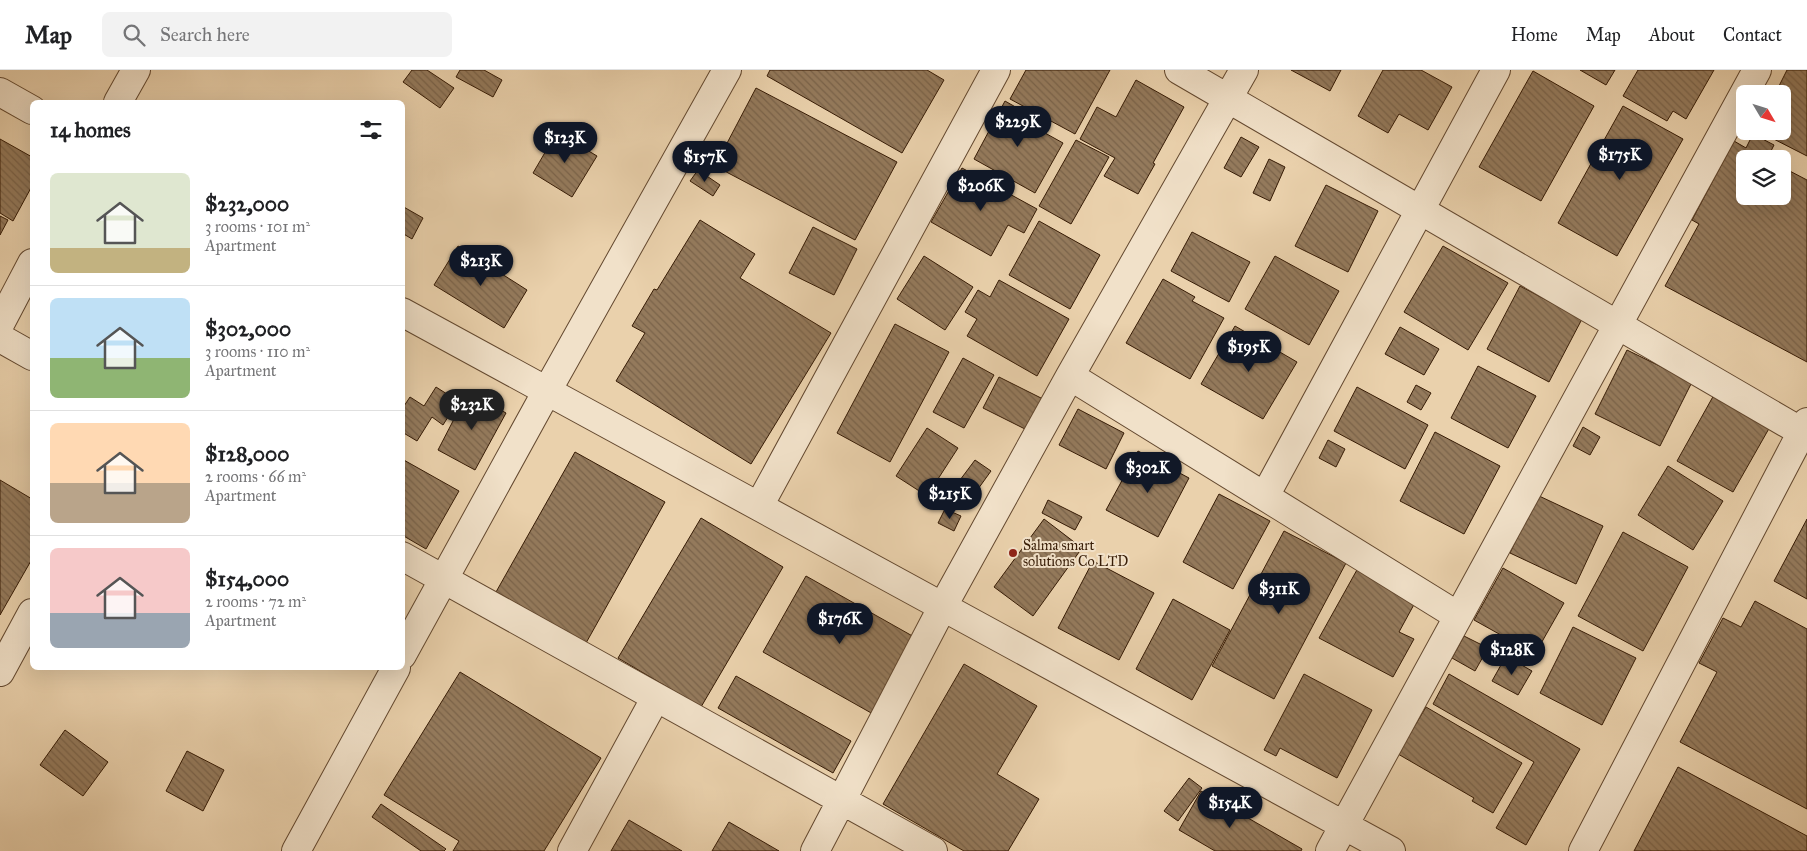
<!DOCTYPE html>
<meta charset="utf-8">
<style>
:root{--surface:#fff;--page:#f2f2f2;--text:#202124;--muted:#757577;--line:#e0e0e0;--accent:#111827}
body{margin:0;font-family:"IM FELL Great Primer",serif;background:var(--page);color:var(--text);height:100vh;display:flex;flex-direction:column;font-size:19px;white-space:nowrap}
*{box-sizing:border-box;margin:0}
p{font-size:16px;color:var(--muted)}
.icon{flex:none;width:28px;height:28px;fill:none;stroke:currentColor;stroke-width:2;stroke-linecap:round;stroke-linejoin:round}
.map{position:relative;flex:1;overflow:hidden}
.sheet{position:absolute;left:30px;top:30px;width:375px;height:570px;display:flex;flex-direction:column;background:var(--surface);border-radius:8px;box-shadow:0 5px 20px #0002}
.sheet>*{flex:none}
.needle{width:32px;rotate:128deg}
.controls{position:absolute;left:1736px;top:15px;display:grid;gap:10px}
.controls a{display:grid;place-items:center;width:55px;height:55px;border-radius:8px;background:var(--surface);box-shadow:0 5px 20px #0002;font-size:25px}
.price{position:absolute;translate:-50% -42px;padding:0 11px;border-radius:18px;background:var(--accent);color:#fff;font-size:16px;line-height:32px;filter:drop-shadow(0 1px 2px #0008)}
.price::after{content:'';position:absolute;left:50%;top:30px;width:15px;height:11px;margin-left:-8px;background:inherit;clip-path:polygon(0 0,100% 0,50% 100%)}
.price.active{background:#222;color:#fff}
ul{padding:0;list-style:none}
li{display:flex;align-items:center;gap:15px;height:125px;padding:0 20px}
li+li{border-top:1px solid var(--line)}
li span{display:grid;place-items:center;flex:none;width:140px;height:100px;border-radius:8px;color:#555}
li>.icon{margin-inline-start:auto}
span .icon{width:60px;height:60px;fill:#fffc;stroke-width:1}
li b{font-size:21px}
h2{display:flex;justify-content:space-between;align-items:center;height:60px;padding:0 20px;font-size:21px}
header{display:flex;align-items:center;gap:30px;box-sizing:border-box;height:70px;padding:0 25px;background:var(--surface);border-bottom:1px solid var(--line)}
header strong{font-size:24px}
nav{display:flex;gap:28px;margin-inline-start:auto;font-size:18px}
.search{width:350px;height:45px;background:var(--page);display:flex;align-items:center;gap:12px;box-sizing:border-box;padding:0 18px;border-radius:8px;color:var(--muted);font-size:19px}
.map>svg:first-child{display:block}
</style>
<header>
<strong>Map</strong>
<div class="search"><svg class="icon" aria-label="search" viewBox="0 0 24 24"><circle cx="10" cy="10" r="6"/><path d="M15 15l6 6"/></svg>Search here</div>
<nav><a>Home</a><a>Map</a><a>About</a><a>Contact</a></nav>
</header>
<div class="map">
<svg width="1807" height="781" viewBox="0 0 1807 781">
<defs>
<pattern id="building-back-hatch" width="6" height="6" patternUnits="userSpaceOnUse" patternTransform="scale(1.25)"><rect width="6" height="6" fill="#947a5c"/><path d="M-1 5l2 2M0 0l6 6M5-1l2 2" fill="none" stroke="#7a634a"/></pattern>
</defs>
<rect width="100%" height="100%" fill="#ead1ac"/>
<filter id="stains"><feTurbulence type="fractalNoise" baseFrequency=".004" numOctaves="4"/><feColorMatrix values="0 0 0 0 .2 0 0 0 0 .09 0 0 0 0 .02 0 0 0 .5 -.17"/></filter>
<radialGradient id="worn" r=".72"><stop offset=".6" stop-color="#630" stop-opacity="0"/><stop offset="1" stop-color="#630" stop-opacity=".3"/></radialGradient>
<path fill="url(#building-back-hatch)" stroke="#361b05" d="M412 0H427L454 18 440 38 403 12Z
M460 0H484L502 10 493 27 456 7Z
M770 0H927L944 10 902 83 767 6Z
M1026 0H1110L1075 64 1010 29Z
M1291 0H1341L1330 21Z
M1383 0H1421L1452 17 1428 60 1399 44 1388 63 1358 46Z
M1580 0H1615L1606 15Z
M1638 0H1714L1686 49 1673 41 1667 51 1623 26Z
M1787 0H1807V86L1758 61H1782V24H1775Z
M1533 1 1594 36 1541 131 1479 97Z
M1136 10 1184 37 1153 93 1155 94 1138 124 1104 106 1115 88 1080 69 1097 37 1116 47Z
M756 18 897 92 855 170 715 96Z
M1005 31 1040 51 1036 58 1063 73 1035 123 974 89Z
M1623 36 1683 69 1617 186 1558 153Z
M557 62 597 86 572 127 533 103Z
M1753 64 1774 75 1767 89H1745V126H1782V97L1807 110V292L1665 216 1699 154 1692 150 1734 71 1746 78Z
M1241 67 1259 77 1241 107 1224 98Z
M0 69 32 87V116L13 151 0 143Z
M1076 70 1109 87 1071 154 1039 136Z
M1269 89 1285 97 1270 131 1253 123Z
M962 98 1037 139 1024 163 1008 155 991 186 931 152Z
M698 100 720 115 713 126 690 111Z
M1326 115 1378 141 1348 202 1295 176Z
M402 136 423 148 412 169 402 163Z
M0 146 8 150 0 165Z
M700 150 755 184 740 208 831 263 751 394 616 311 645 263 632 256 654 219 657 220Z
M1039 151 1100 185 1070 239 1009 205Z
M813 157 857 179 834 225 789 203Z
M1192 162 1250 192 1229 232 1171 201Z
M458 176 527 220 504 258 434 215Z
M1443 176 1508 213 1468 280 1404 242Z
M924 186 973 217 945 260 897 229Z
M1275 186 1339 221 1309 275 1245 239Z
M1163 209 1195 227 1192 231 1224 248 1190 309 1126 273Z
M999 210 1069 249 1037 306 967 266 977 249 965 242 978 220 990 227Z
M1520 216 1582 249 1549 312 1487 279Z
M895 254 949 282 890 392 837 363Z
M1235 256 1297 292 1263 349 1201 314Z
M1400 257 1439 279 1424 305 1385 284Z
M1627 280 1692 312 1660 376 1595 344Z
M963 288 994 305 964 358 933 342Z
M1478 296 1536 326 1508 378 1451 348Z
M999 307 1047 331 1031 362 983 338Z
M1416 315 1431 323 1421 340 1407 332Z
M436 317 458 331 443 355 432 347 417 371 402 362V339L410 327 424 336Z
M1357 317 1428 355 1405 399 1334 361Z
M468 322 506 343 475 400 438 380Z
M1715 323 1771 355 1733 422 1677 391Z
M1078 339 1124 363 1106 399 1059 375Z
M1583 357 1600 367 1590 385 1573 376Z
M927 358 958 378 927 426 896 406Z
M1435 362 1500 396 1464 464 1400 431Z
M1328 370 1345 379 1336 397 1319 388Z
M1138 381 1189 408 1158 467 1106 440Z
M575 382 665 432 586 573 496 522Z
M402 389 459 421 426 479 402 465Z
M975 390 991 401 973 426 957 414Z
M1668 396 1723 431 1693 480 1638 445Z
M0 410 32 429V489L0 545Z
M1219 424 1270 451 1233 519 1183 492Z
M1537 425 1603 456 1576 514 1510 483Z
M1048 430 1082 447 1075 460 1042 443Z
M945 439 961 446 954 461 938 453Z
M701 448 783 497 701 637 618 588Z
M1044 449 1082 478 1033 546 994 517Z
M1807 449V529L1774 511Z
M1284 461 1346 493 1274 629 1212 596Z
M1623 462 1688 497 1643 581 1578 546Z
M1093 491 1154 523 1119 590 1058 558Z
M1358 498 1417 529 1399 562 1414 569 1393 607 1319 568Z
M1503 498 1564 533 1535 584 1474 550Z
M806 506 916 568 873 644 763 582Z
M1173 529 1230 560 1192 630 1136 599Z
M1755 531 1807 559V739L1680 672 1717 602 1699 593 1723 548 1741 557Z
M1573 557 1636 588 1602 655 1540 623Z
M1464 566 1488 578 1475 601 1452 588Z
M1506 586 1532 601 1518 625 1492 611Z
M964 594 1037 636 997 704 1039 729 1008 781H964L883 734Z
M460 602 601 688 544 781H453L459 771 384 725Z
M1304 604 1372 640 1337 708 1280 678 1276 686 1264 680Z
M1449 604 1580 679 1526 775 1496 758 1534 692 1433 634Z
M736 606 851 671 833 703 718 638Z
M1426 637 1522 693 1493 743 1472 731 1474 728 1398 684Z
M65 660 108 692 83 726 40 695Z
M187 681 224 700 203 741 166 721Z
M1678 697 1807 766V781H1634Z
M1189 708 1202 718 1178 751 1164 741Z
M1201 721 1302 779 1301 781H1215L1179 760Z
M381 734 446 779 444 781H421L372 747Z
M629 750 682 781H611Z
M729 752 779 781H712Z"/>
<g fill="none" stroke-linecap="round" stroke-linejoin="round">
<g stroke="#63482f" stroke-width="30">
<path id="street" d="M1179 0 1807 365
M0 22 32 40
M118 32 136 0
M402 242 1391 781
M0 254 32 193
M0 268 32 286
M1070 306 1458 546
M1265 426 1496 0
M759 436 996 0
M402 486 933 781
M402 585 547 321 727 0
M0 602 32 543
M296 781 396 598
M572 781 656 627
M815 781 943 536 1070 306 1244 0
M1330 781 1757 0
M1583 781 1807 352"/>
</g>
<use href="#street" stroke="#f1e1c9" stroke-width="28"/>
</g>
<circle fill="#8f2418" stroke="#f1e1c9" stroke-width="2" cx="1013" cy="483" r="5"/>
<g text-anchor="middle" stroke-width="4" stroke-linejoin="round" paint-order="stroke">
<g font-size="14" fill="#361b05" stroke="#f1e1c9" text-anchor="start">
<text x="1023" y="480">Salma smart<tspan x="1023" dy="16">solutions Co LTD</tspan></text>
</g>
</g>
<rect width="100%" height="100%" filter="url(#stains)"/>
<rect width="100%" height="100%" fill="url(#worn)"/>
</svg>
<div class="controls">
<a><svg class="needle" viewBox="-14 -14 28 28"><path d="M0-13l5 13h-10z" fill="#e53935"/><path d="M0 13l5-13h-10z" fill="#757577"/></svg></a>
<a><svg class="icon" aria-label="layers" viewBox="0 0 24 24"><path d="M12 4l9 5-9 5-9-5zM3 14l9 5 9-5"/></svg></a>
</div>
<b class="price" style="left:1018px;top:78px">$229K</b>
<b class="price" style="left:565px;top:94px">$123K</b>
<b class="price" style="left:1620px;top:111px">$175K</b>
<b class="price" style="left:705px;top:113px">$157K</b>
<b class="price" style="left:981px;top:142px">$206K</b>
<b class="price" style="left:481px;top:217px">$213K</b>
<b class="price" style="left:1249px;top:303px">$195K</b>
<b class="price active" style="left:472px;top:361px">$232K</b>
<b class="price" style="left:1148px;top:424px">$302K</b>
<b class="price" style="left:950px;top:450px">$215K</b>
<b class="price" style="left:1279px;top:545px">$311K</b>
<b class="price" style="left:840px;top:575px">$176K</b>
<b class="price" style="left:1512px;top:606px">$128K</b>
<b class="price" style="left:1230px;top:759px">$154K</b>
<section class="sheet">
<h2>14 homes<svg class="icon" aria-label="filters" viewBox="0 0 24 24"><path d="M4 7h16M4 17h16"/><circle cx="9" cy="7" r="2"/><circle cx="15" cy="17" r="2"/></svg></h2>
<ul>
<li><span style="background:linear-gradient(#dfe7d0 75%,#c2b280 0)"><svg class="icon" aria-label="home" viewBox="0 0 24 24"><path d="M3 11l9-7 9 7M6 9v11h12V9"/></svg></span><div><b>$232,000</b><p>3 rooms · 101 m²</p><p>Apartment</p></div></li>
<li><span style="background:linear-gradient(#bfe0f5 60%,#8fb573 0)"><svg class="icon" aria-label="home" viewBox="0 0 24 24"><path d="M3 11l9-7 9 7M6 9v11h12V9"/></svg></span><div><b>$302,000</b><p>3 rooms · 110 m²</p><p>Apartment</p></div></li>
<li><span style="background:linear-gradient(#ffd9b3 60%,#b9a48a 0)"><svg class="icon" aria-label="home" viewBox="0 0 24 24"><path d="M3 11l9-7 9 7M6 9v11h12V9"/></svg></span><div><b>$128,000</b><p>2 rooms · 66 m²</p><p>Apartment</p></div></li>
<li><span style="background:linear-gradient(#f6c9c9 65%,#9aa5b1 0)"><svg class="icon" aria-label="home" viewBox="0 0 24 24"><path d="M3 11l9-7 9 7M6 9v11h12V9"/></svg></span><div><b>$154,000</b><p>2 rooms · 72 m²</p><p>Apartment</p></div></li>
</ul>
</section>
</div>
